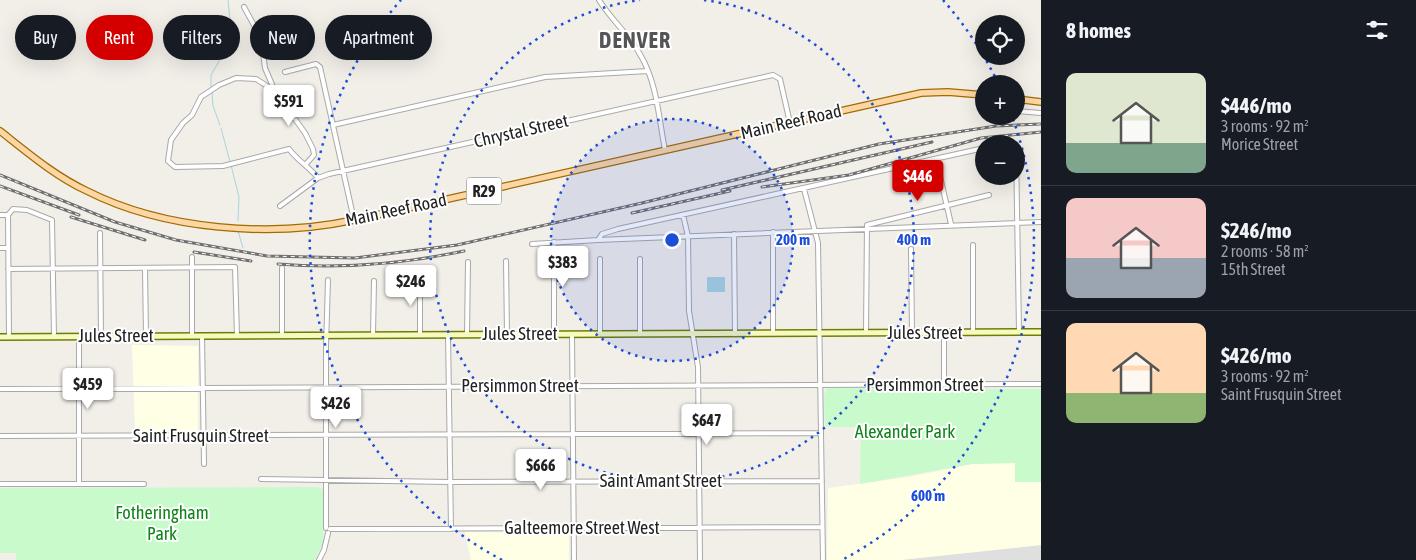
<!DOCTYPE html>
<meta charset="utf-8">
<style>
:root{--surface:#171b24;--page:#242831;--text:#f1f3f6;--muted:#9ea1a6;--line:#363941;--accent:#d40000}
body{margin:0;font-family:"Asap Condensed",sans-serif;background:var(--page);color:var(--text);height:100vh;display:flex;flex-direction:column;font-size:19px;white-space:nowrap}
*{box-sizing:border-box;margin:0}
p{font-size:16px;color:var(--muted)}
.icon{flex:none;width:28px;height:28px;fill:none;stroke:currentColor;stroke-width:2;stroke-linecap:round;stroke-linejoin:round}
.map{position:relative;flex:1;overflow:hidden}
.sheet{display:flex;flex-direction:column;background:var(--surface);width:375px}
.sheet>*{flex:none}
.top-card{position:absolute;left:15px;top:15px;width:475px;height:45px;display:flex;gap:10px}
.buttons{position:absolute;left:975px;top:15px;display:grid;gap:10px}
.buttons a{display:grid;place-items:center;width:50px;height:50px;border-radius:50%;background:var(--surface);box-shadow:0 5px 20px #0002;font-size:25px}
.price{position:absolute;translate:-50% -42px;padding:0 11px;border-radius:5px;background:#fff;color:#222;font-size:16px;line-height:32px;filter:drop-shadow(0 1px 2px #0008)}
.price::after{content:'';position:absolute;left:50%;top:30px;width:15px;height:11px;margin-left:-8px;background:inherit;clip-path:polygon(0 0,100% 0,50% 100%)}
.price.active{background:var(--accent);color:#fff}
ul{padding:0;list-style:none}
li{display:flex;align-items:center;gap:15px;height:125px;padding:0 25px}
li+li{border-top:1px solid var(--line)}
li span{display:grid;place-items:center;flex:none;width:140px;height:100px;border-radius:10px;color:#555}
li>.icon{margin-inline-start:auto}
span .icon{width:60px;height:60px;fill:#fffc;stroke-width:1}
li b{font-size:21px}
h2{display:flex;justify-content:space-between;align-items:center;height:60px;padding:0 25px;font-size:21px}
.pill{padding:0 18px;border-radius:22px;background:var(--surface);box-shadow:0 5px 20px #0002;font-size:18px;line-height:45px}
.pill.active{background:var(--accent);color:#fff}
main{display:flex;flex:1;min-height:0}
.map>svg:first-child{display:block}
</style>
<main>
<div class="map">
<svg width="1041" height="560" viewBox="0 0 1041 560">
<rect width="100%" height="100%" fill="#f2efe9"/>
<path fill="#e0dfdf" d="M1041 545V560H900Z"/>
<path fill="#ffffe5" d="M132 345 198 346V431H135Z
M1015 463V482H1041V545L900 560H827L828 488 908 477 972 464Z
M465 532 569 533V560H471Z"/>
<path fill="#c8facc" d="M827 388 1041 389V482H1015V463L972 464 860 484 861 427H825L824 395Z
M318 487 324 490 323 543 315 560H16V553H0V488Z"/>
<path fill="#aad3df" d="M707 277H725V292H707Z"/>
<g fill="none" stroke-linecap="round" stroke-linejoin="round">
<path stroke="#aad3df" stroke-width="1" d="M211 88V75L222 56 230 20 228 0
M212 92 213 106 220 125
M221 128 230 162
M231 165 239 197 238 221
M238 231 243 248"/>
<g stroke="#a9a9a9" stroke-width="6">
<path id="street" d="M599 0C611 20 630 35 641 56 657 83 659 120 665 150
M244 7 261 38 265 68 274 89
M285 72 316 64 320 67 354 220
M1016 111 1041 113
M333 125 545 77 648 71
M1002 144H1012
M1016 147 1019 332
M936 159 951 224
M306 164 314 155 313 149 305 133 275 91 256 79 236 78 219 85 201 97 192 115 183 123 171 140 168 161 175 167 223 166 289 149C297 160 309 167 318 178
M804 189 818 243 823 560
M280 206 318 178 329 174 773 75 780 79 790 123
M0 215H8L13 209 27 210 52 220 54 337
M8 215 9 337
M683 215 688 236 689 311 698 367 700 560
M773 232V333
M100 233 101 336
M734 234 735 334
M598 240 1041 222
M532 244 598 240 602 234 618 229 984 148
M973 245V332
M0 248H8
M911 249 912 333
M600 259V334
M640 259V334
M506 261 507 334
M145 268 146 336
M8 269 235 267 237 336
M866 333 867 225 989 195
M944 333V385
M448 334 451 529
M467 334 468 262
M554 334V242
M572 334 574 560
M282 335V268
M373 335 374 281
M420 335V280
M192 336V257
M202 336 204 464
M79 337V484
M0 389 1041 384
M0 436 821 433
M261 479 450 482 822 481
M0 484H144
M326 528V347L328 280
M330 529 822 527
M319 560 324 550 328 533"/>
</g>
<g stroke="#707d05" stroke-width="8">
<path id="secondary" d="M0 337 1041 332"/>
</g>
<g stroke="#a06b00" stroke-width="8">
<path id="primary" d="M1016 99 1041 102
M0 131C28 153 55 176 87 191 164 230 271 238 354 220L921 93 948 92 984 95"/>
</g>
<use href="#street" stroke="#fff" stroke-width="4"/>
<use href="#secondary" stroke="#f7fabf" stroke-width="5"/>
<use href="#primary" stroke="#fcd6a4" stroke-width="5.5"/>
<g stroke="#707070" stroke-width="3">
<path id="rail" d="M0 175 115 222 176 240 267 256 355 258 457 245 642 203 879 144 996 126 1041 124
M0 186 79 215
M762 187 849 175 981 138 1041 132
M722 190 932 142
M632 213 730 191
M71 217 145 240
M194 252 251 261
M278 264C340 269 403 264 464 251"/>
</g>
<use href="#rail" stroke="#fff" stroke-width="1" stroke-dasharray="4" stroke-linecap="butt"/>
</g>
<circle cx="672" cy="240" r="121" fill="#1d4ed8" fill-opacity=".12"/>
<g fill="none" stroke="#1d4ed8" stroke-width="2.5" stroke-dasharray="2.5 5">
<circle cx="672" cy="240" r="121"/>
<path d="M704 0A242 242 0 1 1 640 0"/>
<path d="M502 560A362 362 0 0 1 401 0M943 0A362 362 0 0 1 997 81M1013 119A362 362 0 0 1 842 560"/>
</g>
<g text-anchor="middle" stroke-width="4" stroke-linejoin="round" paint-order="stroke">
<rect fill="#fff" stroke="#646464" stroke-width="1" x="466.5" y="177.5" width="35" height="27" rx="4"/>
<g font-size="16" font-weight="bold" fill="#222">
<text x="484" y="197">R29</text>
</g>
<g font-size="18" fill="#222" stroke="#fff">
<text transform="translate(791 122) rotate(-13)" y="6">Main Reef Road</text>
<text transform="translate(521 131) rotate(-13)" y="6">Chrystal Street</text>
<text transform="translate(396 210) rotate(-12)" y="6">Main Reef Road</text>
<text x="925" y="339">Jules Street</text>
<text x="520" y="340">Jules Street</text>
<text x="116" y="342">Jules Street</text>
<text x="925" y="391">Persimmon Street</text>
<text x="520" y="392">Persimmon Street</text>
<text x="201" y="442">Saint Frusquin Street</text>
<text x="661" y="487">Saint Amant Street</text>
<text x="582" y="534">Galteemore Street West</text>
</g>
<g font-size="18" fill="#0c8416" stroke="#fff">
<text x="905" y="438">Alexander Park</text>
<text x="162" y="519">Fotheringham<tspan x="162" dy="21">Park</tspan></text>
</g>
<g font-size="22" font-weight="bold" letter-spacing="1" fill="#555" stroke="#fff">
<text x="635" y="48">DENVER</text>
</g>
</g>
<circle cx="672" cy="240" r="8" fill="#1d4ed8" stroke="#fff" stroke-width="2.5"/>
<g font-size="15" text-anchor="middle" font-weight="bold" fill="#1d4ed8" stroke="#fff" stroke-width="4" stroke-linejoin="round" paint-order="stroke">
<text x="793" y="245">200 m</text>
<text x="914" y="245">400 m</text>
<text x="928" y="501">600 m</text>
</g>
</svg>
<div class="buttons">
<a><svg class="icon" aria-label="locate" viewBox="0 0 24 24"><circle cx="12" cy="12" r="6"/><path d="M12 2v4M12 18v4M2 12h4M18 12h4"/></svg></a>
<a>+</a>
<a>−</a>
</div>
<b class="price" style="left:289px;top:127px">$591</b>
<b class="price active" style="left:918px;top:202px">$446</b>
<b class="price" style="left:563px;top:288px">$383</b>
<b class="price" style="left:411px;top:307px">$246</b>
<b class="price" style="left:88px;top:410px">$459</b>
<b class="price" style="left:336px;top:429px">$426</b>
<b class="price" style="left:707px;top:446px">$647</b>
<b class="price" style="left:541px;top:491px">$666</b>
<div class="top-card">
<a class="pill">Buy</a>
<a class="pill active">Rent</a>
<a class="pill">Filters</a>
<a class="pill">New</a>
<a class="pill">Apartment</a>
</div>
</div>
<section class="sheet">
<h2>8 homes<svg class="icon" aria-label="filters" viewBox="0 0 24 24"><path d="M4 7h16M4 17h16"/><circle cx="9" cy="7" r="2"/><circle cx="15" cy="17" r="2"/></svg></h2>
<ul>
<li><span style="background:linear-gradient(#dfe7d0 70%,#7fa58c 0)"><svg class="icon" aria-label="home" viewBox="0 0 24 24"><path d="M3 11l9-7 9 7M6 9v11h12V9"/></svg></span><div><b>$446/mo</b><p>3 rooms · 92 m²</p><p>Morice Street</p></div></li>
<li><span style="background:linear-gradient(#f6c9c9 60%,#9aa5b1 0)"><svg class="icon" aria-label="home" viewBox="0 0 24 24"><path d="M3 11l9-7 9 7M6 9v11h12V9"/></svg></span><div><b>$246/mo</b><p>2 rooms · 58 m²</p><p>15th Street</p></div></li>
<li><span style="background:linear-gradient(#ffd9b3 70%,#8fb573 0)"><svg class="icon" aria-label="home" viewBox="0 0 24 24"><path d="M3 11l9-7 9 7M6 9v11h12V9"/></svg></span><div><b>$426/mo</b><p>3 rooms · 92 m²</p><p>Saint Frusquin Street</p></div></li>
</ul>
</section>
</main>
